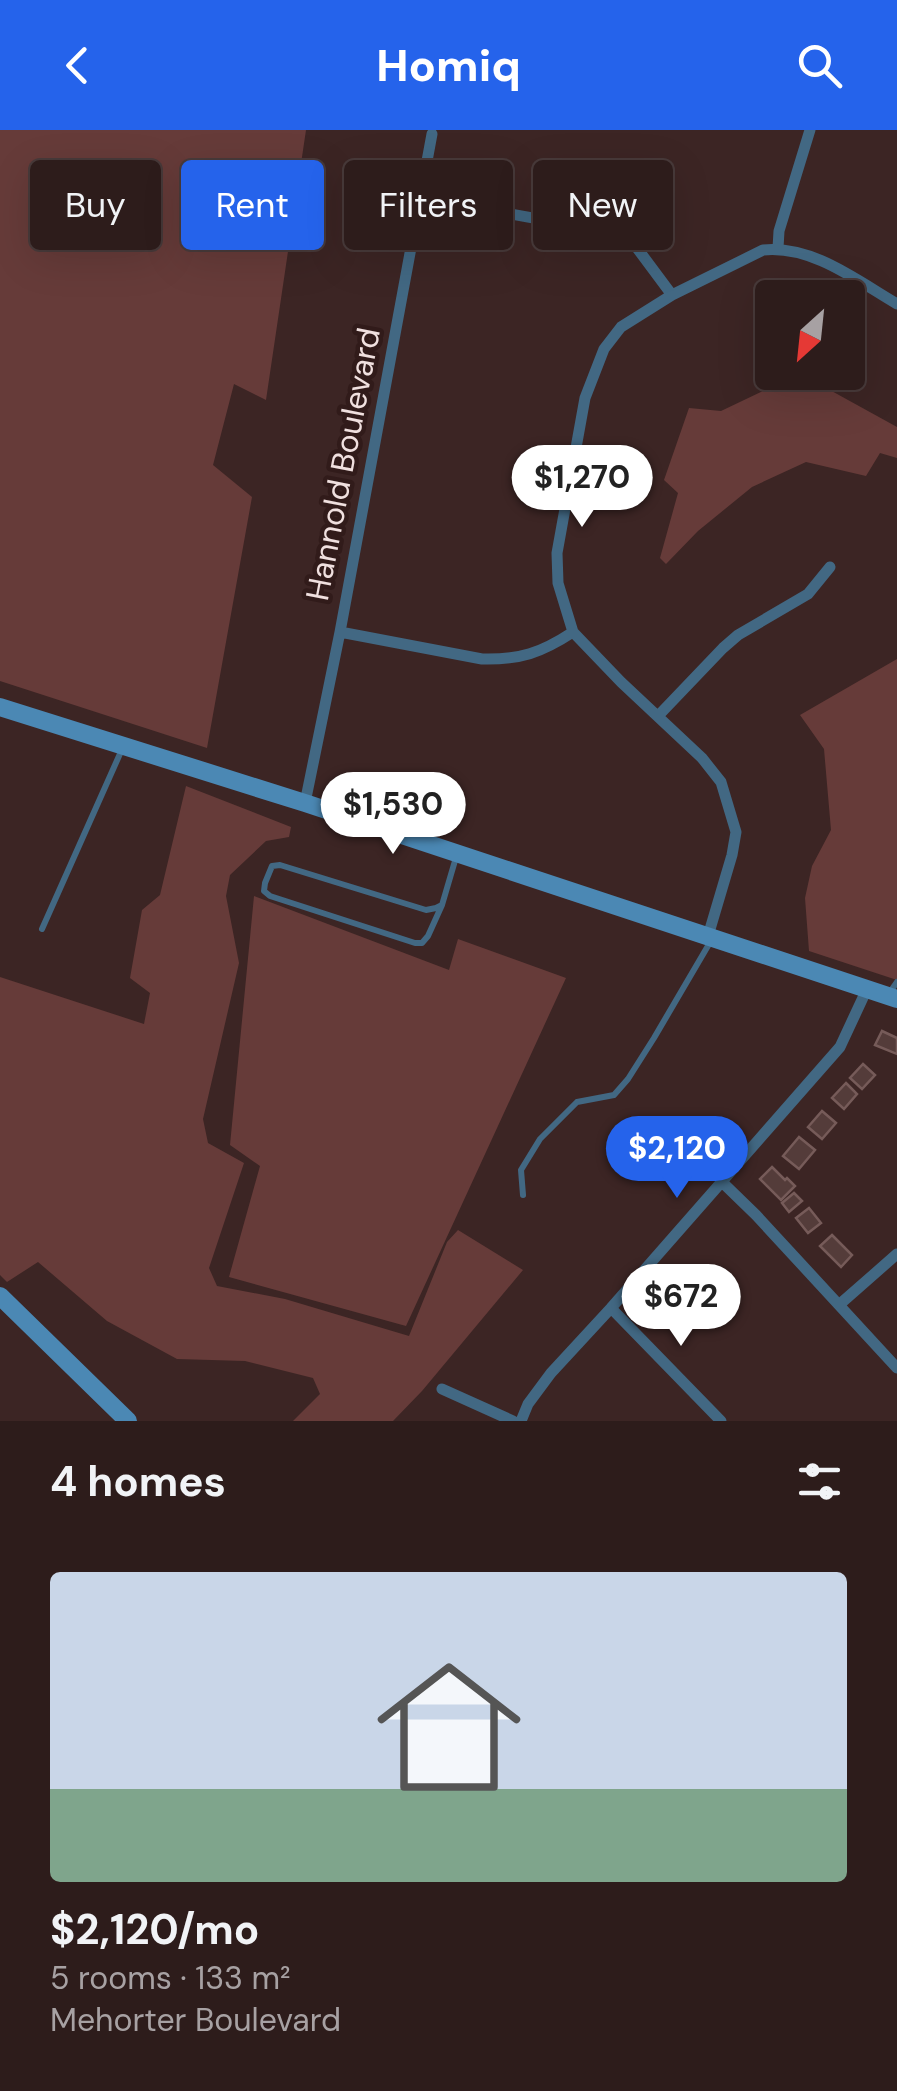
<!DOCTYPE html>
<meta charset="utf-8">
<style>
:root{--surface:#2d1c1b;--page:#352524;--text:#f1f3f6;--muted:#a7a1a3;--line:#483a3a;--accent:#2563eb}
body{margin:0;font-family:"DM Sans",sans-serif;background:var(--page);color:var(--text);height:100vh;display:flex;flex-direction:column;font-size:38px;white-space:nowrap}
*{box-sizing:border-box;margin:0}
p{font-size:32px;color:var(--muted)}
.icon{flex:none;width:55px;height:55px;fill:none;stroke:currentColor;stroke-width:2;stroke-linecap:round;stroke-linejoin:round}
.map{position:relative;height:1291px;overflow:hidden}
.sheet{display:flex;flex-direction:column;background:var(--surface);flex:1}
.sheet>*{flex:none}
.banner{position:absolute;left:30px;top:30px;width:838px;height:90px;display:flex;gap:20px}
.needle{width:65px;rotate:207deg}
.controls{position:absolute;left:755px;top:150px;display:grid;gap:20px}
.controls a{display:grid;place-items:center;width:110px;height:110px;border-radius:10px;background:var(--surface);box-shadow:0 10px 40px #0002,0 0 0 2px var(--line);font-size:50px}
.price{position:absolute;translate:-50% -85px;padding:0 22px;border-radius:35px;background:#fff;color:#222;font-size:32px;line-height:65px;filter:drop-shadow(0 2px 5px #0008)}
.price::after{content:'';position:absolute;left:50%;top:60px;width:30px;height:22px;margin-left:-15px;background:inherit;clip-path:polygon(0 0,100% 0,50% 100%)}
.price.selected{background:var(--accent);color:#fff}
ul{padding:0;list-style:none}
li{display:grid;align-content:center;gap:20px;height:530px;padding:0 50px}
li span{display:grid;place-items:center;height:310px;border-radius:10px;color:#555}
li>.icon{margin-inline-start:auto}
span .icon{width:180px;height:180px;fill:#fffc;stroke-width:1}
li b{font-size:42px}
h2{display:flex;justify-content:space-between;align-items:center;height:120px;padding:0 50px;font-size:42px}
.chip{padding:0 35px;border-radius:10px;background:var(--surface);box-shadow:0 10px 40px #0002,0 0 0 2px var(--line);font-size:35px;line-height:90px}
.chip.selected{background:var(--accent);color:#fff}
header{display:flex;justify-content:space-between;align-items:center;height:130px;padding:0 50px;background:var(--accent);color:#fff;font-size:45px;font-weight:800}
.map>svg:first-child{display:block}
</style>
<header><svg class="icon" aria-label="back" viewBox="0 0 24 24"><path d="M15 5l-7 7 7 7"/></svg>Homiq<svg class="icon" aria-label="search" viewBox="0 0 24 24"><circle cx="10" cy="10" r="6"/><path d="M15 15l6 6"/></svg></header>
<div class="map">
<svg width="897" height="1291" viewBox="0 0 897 1291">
<rect width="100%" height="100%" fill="#3c2524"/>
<path fill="#663b39" d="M0 0H306L266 270 234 254 213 335 252 367 207 618 0 551Z
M793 242 799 243 897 297V328L880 323 866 346 806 332 752 357 698 401 666 434 660 428 678 363 664 350 689 278 721 281 782 252Z
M897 529V850L809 821 805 768 812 736 831 700 824 619 800 585Z
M186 656 291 697 289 707 266 711 230 745 226 766 239 833 203 989 208 1013 244 1033 209 1138 217 1156 285 1169 409 1206 447 1112 458 1100 523 1140 422 1261 393 1291H293L320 1264 313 1248 245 1231 177 1229 107 1191 38 1132 7 1152 0 1145V847L144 894 150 863 130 848 142 780 160 765Z
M254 766 449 840 458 809 566 848 406 1196 229 1147 260 1036 230 1015Z"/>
<path fill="#543c3a" stroke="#765b59" stroke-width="2.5" d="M882 901 897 908V924L875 915Z
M863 934 875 945 862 959 850 948Z
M846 953 857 964 844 979 832 968Z
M822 981 836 993 822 1009 808 997Z
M799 1007 815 1020 799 1039 783 1026Z
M772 1037 785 1050 787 1048 795 1056 781 1070 760 1049Z
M794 1063 802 1071 789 1082 782 1073Z
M809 1078 821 1093 808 1103 796 1088Z
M832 1105 852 1125 841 1137 820 1116Z"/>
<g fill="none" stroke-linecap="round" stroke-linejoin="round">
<path stroke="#426883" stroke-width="6" d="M442 775 428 806 422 813H415L270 766 264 761 265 753 272 736 280 735 426 780 436 778 442 775 457 724
M42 799 123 617
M888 865 897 852
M523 1065 521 1040 540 1009 577 972 614 965 628 949 654 908 712 809"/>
<path stroke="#426883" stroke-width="11" d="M422 68 583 97 616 106 637 118 672 165
M778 118 779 101 810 0
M340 502 482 529C520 530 541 523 573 502
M658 586 723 518 738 505 808 464 830 437
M305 673 340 502 432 4
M708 806 732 725 736 702 721 652 702 628 621 552 573 502 558 453 557 423 585 268 604 219 621 197 672 165 763 120C812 115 856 150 897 174
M722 1052 756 1085 897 1238
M840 1174 897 1124
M611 1178 721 1291
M442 1259 513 1291
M521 1291 528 1274 551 1243 611 1178 840 917 867 859"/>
<path stroke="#4b88b4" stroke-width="18" d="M0 577 305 673 897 869
M0 1166 128 1291"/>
</g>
<g text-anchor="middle" stroke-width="9" stroke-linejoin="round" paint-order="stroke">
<g font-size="32" fill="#f0e0df" stroke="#311b1a">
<text transform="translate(343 334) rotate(-79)" y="11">Hannold Boulevard</text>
</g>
</g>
</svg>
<div class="controls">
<a><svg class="needle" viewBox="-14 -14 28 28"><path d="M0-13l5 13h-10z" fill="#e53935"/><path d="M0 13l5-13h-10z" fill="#a7a1a3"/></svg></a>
</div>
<b class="price" style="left:582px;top:400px">$1,270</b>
<b class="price" style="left:393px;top:727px">$1,530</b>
<b class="price selected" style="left:677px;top:1071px">$2,120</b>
<b class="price" style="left:681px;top:1219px">$672</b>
<div class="banner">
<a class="chip">Buy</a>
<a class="chip selected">Rent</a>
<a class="chip">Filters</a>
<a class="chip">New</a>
</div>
</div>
<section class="sheet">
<h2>4 homes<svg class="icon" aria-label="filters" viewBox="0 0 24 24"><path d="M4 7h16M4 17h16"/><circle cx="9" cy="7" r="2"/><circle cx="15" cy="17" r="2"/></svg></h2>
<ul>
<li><span style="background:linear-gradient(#c9d6e8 70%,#7fa58c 0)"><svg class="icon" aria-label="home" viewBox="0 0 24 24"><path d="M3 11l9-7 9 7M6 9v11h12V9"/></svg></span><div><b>$2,120/mo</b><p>5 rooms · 133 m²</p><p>Mehorter Boulevard</p></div></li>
</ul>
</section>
